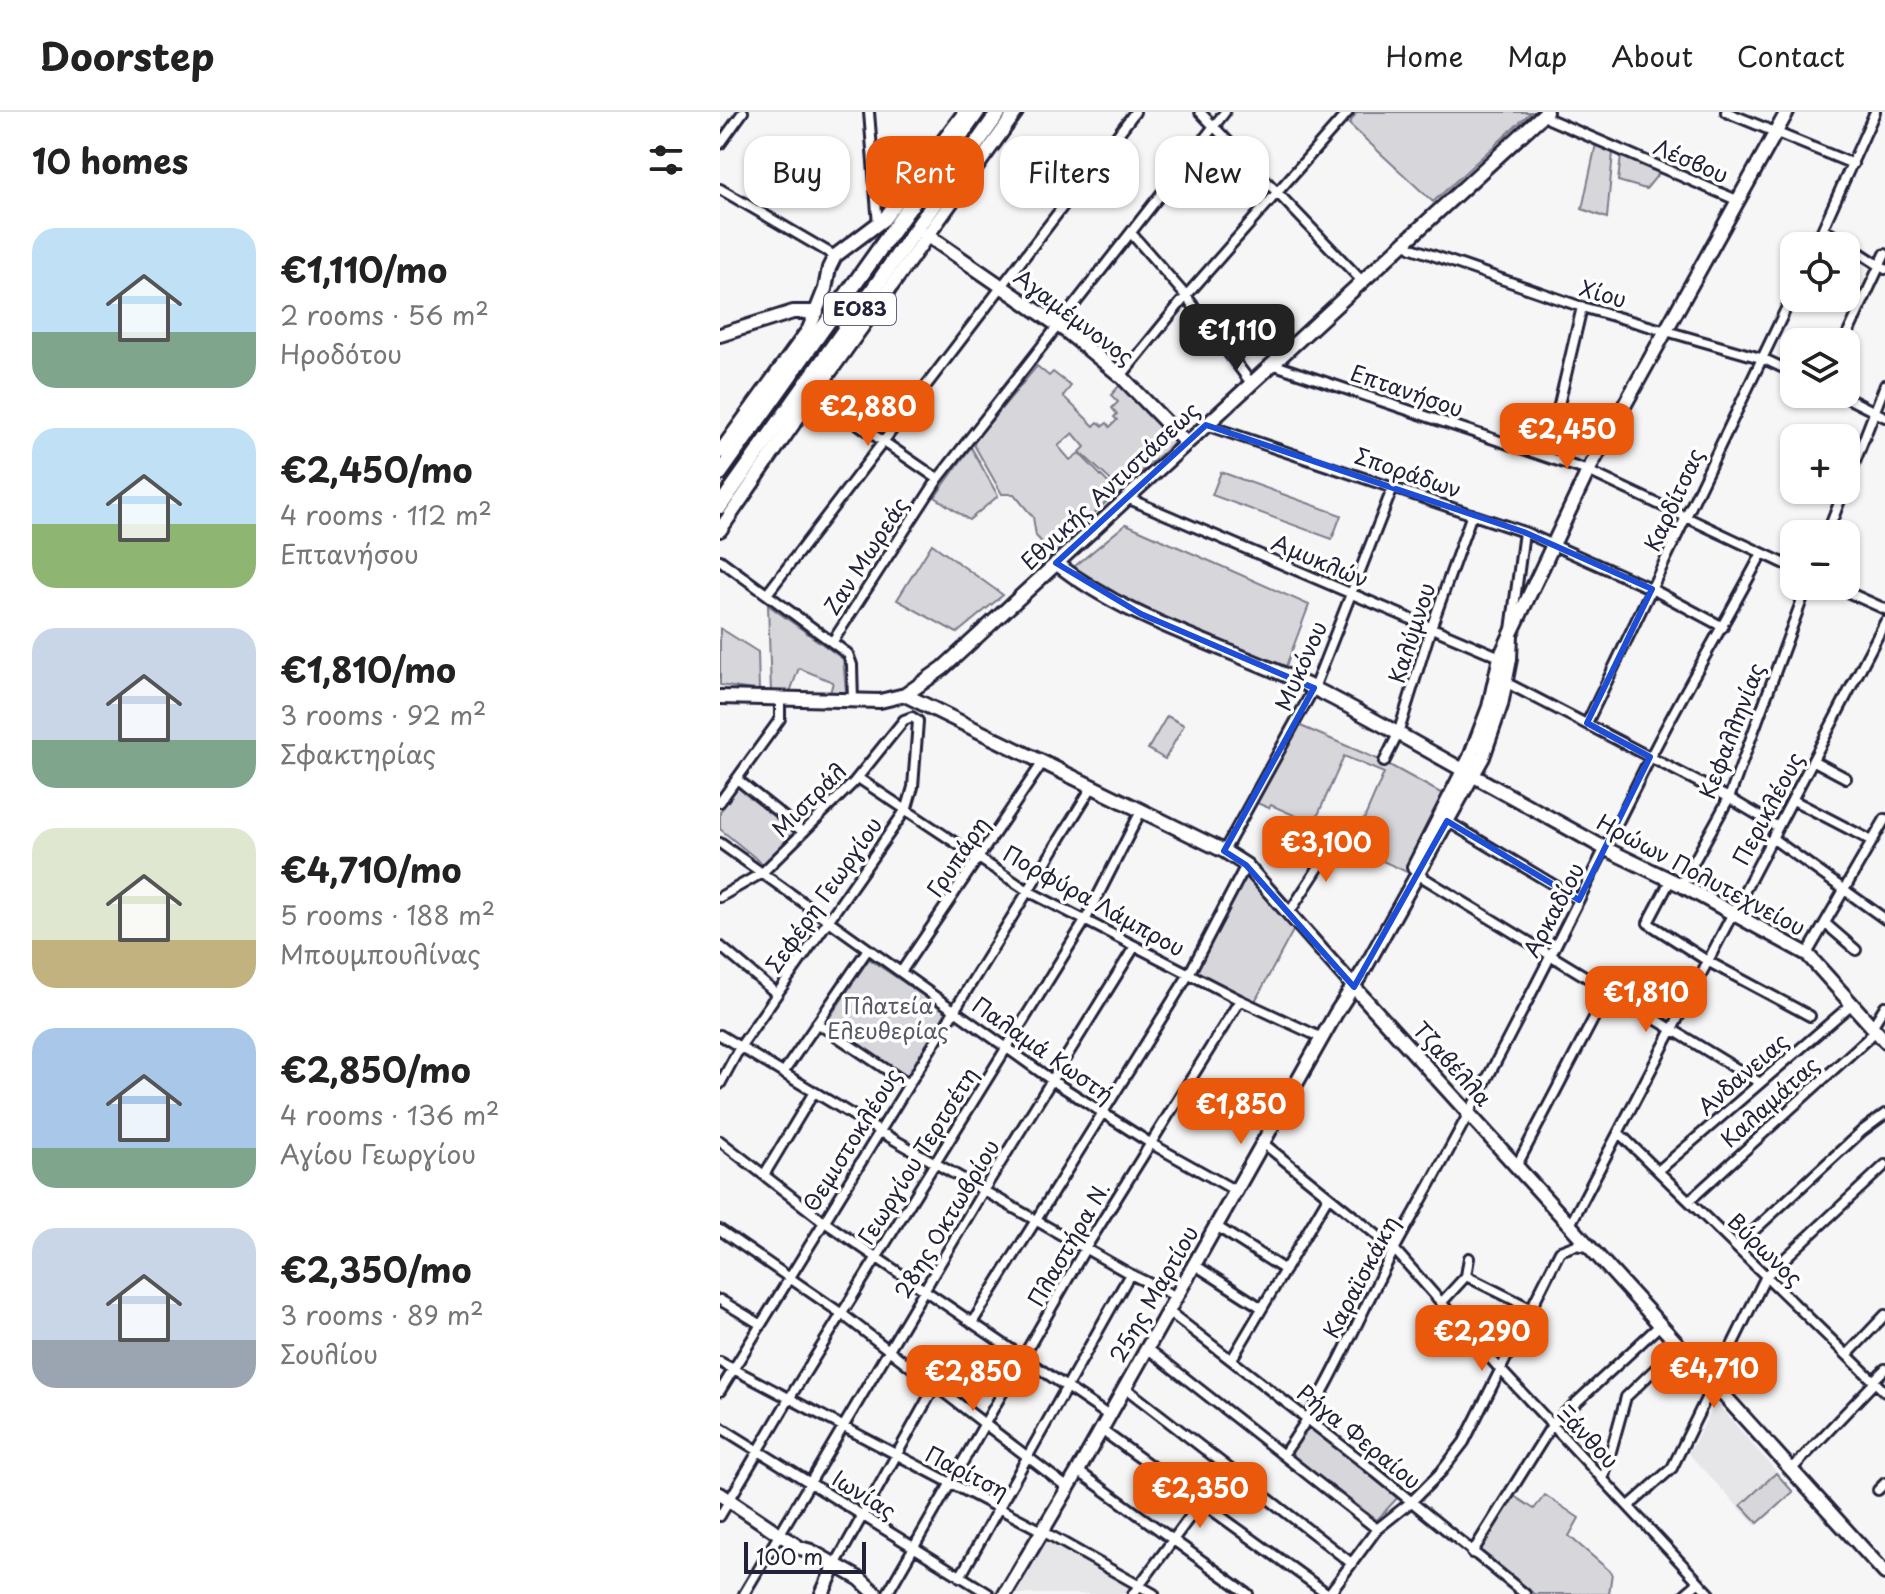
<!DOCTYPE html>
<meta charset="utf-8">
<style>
:root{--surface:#fff;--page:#f2f2f2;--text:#222;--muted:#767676;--line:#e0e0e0;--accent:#ea580c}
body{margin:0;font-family:"Playpen Sans",sans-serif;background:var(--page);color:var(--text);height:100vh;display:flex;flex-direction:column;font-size:30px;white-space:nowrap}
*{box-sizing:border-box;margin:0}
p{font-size:26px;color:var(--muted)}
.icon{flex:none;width:44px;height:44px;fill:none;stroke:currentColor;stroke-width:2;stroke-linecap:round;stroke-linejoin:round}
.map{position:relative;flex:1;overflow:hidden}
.sheet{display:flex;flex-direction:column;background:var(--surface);width:720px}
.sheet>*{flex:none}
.guide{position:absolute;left:24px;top:24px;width:760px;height:72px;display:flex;gap:16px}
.controls{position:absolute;left:1060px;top:120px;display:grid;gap:16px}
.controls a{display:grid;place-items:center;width:80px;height:80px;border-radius:16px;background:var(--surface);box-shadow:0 2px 6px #0004;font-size:40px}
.scale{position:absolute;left:24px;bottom:20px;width:122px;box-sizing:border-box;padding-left:8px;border:4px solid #22223b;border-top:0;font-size:22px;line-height:28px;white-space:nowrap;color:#22223b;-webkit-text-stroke:6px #fff;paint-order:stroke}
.price{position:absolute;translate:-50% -68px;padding:0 18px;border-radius:16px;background:var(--accent);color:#fff;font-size:26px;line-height:52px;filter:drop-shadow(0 2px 4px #0008)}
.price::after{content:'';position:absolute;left:50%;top:48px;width:24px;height:18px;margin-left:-12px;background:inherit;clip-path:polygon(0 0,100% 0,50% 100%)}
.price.active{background:#222;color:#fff}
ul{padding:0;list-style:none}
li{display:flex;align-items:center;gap:24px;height:200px;padding:0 32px}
li span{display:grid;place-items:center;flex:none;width:224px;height:160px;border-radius:24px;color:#555}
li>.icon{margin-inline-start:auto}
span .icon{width:96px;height:96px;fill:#fffc;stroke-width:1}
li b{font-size:34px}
h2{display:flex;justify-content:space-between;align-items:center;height:96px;padding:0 32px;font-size:34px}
.chip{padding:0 28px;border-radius:24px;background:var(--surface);box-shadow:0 2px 6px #0004;font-size:28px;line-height:72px}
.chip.active{background:var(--accent);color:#fff}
header{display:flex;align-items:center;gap:48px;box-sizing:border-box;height:112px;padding:0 40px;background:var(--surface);border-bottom:2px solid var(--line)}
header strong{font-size:38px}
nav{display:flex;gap:44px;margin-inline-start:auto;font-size:28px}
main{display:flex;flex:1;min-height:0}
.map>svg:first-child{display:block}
</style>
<header>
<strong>Doorstep</strong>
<nav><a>Home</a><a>Map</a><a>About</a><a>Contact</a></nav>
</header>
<main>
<section class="sheet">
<h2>10 homes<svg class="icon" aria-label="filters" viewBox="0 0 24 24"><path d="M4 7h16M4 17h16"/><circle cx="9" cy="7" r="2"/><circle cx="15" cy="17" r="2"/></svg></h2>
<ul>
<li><span style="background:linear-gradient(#bfe0f5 65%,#7fa58c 0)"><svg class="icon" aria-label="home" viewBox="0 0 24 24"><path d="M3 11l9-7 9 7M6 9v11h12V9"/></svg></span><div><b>€1,110/mo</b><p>2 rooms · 56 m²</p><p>Ηροδότου</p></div></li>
<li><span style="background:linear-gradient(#bfe0f5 60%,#8fb573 0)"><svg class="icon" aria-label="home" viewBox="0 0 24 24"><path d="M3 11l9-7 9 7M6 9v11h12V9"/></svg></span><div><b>€2,450/mo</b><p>4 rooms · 112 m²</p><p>Επτανήσου</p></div></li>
<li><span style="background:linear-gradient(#c9d6e8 70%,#7fa58c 0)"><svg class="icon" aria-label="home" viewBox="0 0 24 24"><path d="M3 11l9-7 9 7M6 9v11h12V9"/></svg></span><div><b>€1,810/mo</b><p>3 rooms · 92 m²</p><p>Σφακτηρίας</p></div></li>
<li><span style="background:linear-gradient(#dfe7d0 70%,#c2b280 0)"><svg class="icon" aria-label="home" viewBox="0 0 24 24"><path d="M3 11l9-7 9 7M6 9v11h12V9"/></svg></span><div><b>€4,710/mo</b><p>5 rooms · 188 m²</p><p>Μπουμπουλίνας</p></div></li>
<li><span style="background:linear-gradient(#a9c7e8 75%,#7fa58c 0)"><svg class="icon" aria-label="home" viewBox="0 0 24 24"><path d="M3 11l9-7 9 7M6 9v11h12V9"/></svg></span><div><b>€2,850/mo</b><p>4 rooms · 136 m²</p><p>Αγίου Γεωργίου</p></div></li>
<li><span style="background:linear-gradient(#c9d6e8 70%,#9aa5b1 0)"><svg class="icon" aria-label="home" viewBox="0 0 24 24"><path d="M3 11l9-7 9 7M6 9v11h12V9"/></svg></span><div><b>€2,350/mo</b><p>3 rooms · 89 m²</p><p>Σουλίου</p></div></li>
</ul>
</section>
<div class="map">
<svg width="1165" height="1482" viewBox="0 0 1165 1482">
<rect width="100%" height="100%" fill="#f6f6f7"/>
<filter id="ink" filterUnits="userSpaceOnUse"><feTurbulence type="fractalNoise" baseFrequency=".0125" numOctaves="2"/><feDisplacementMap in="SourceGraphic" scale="16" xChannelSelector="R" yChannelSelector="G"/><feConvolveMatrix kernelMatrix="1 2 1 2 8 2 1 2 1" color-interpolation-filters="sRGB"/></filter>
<g filter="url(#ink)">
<path fill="#e6e6e9" d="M996 1290 1074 1380 1036 1414 967 1340 974 1332Z
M325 1427 413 1473 407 1482H293Z"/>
<path fill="#d7d7db" stroke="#7c7c8b" stroke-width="2" d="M637 0H811L713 90 629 12Z
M876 32 893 40 887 106 862 97Z
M901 44 940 60 926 77 898 69Z
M317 254 329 264 333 260 351 274 343 284 374 314 378 310 383 314 387 311 390 315 397 308 394 305 397 302 392 296 398 290 391 283 400 273 457 328 401 378 360 340 365 335 353 321 338 334 350 348 359 341 397 380 332 441 316 424 313 405 294 382H282L253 331Z
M251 335 278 384 249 408 215 385Z
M501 360 621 403 612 427 492 383Z
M406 412 589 493 566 554 429 501 354 455Z
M212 432 283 483 237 521 177 488Z
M48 493 123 547 126 580 110 581 113 570 79 556 70 580H51Z
M0 516 38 540 39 579 0 573Z
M447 604 464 613 445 647 428 637Z
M576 612 664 650 728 685 691 762 632 735 664 661 624 644 594 712 551 693 549 696 532 689Z
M18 674 76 719 44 753 0 717V700Z
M525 763 574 817 533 893 473 860Z
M149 847 229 901 187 965 106 911Z
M588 1311 679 1384 657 1408 566 1340Z
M1056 1361 1073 1380 1038 1411 1021 1393Z
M791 1382 814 1397 825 1383 859 1406 849 1424 892 1461 889 1482H814L759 1437Z"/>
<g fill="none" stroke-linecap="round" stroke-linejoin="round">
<g stroke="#22223b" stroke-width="14">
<path id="street" d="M149 0 158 113
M480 0 642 169
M1006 0 1133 52
M823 2 829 7 1019 89
M0 32 23 0
M0 77 115 144
M1103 117 1165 157
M411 121 466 184 531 271
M684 130 692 136 862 195 1044 247 1074 261
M1095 134 1155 0
M1124 230 1165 142
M552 252 868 359 1074 456
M401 264 466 184 628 0
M94 282 218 367
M1119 282 1165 305
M486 313 804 420 932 477 1003 515
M833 318 862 195
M1126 373 1165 273
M407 386 780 545
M1107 422 1124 378
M0 448 128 542 132 553 133 590
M1114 474 1165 497
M47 482 415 0
M791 518 804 420
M113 529 218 367 505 0
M783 569 1009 686 1058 715
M867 611 1074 180
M1094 649 1126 666
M664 650 678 622 711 516 752 402
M138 666 308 779 520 888 602 926
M18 668 83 720
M1073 688 1152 729
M0 690 60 607V587
M727 709 859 788
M1052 726 1165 807
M0 731 333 969 430 1031 516 1079
M504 739 594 576 673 375
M699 763 1040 971
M950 769 928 811 989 850 1090 904
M961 773 1009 686 1087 474
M0 785 42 761 134 670 184 608 192 605 198 609 193 675 187 696 20 935 0 972
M569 801 617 727
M1106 812 1136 838
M0 834 57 882
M1087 842 1165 707
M181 860 323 650
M97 911 188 972
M1152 915 1165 894
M0 923 159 1019 410 1162 457 1185
M63 961 148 837
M899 1021 1165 1280
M0 1029 103 1109 389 1304
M543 1031 674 1137 779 1256 990 1482
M796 1055 888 879
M938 1059 1132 892
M44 1063 94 980
M969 1089 1156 919
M850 1113 1165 510
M496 1114 565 1158
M0 1118 122 1202 348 1376
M1016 1135 1142 1019 1165 1002
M475 1153 542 1196
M746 1164 810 1196
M0 1188 40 1212
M722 1190 746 1164 749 1146
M448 1199 639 1347 805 1482
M252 1211 469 862 526 753
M427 1236 657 1417
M1127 1243 1165 1203
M512 1247 608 1085
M0 1250 326 1421 434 1482
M1153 1269 1165 1257
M404 1275 630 1450
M0 1279 372 675
M0 1315 269 1482
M380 1317 608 1482
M563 1343C612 1276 641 1197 681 1125 769 969 849 808 929 648 964 578 1006 510 1042 441
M1071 1358 1155 1270
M358 1359 528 1482
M883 1368 906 1285 959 1234
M1158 1378 1165 1371
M909 1394 952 1356 1046 1164 1165 1053
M0 1404 69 1287 365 809 421 699
M752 1441 832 1313 940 1213
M115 1453 215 1274
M240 1465 410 1162
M24 1482 263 1079 415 834
M167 1482 365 1137 520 888
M413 1482 481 1390
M609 1482 657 1417 691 1390 721 1360 744 1330 840 1139 856 1133 867 1135
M965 1482 979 1470"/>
</g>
<g stroke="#22223b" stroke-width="18">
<path id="secondary" d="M207 123 346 219 401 264 466 331
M0 223 73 200H97
M0 340 89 217 105 177 109 156 115 144 164 107 245 0
M0 418 94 282 296 0
M336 451C411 511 508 534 593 576 644 601 694 631 743 658
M185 583 504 739 526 753 634 875 1165 1461
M0 585 160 589 185 583 223 556 826 0
M754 664 886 737 961 773 1087 842 1165 929
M694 755 750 645 769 595 780 545 868 359 1067 0
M0 1382 80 1436 91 1439 140 1467 156 1482
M102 1482 115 1453
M285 1482 358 1359 616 901 645 856 763 645 781 593 790 547 791 523"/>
</g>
<g stroke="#22223b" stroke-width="20">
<path id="primary" d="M0 361 257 0
M0 394 279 0"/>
</g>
<use href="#street" stroke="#fff" stroke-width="8"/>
<use href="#secondary" stroke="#fff" stroke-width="12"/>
<use href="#primary" stroke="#fff" stroke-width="14"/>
</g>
</g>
<path fill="none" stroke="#1d4ed8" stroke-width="6" stroke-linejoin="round" d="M486 313 804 420 932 477 867 611 930 645 859 788 727 709 634 875 526 753 504 739 594 576 421 502 336 451Z"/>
<g text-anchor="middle" stroke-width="7" stroke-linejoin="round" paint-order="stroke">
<rect fill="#fff" stroke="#646476" stroke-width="2" x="104" y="181" width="72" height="32" rx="6"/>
<g font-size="20" font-weight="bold" fill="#22223b">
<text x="140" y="204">ΕΟ83</text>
</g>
<g font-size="22" fill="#22223b" stroke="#fff">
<text transform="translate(971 49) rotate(23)" y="8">Λέσβου</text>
<text transform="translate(883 182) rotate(16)" y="8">Χίου</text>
<text transform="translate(354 205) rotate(37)" y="8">Αγαμέμνονος</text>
<text transform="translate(687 279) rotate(19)" y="8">Επτανήσου</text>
<text transform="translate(688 361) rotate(19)" y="8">Σποράδων</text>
<text transform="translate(390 374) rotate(-43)" y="8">Εθνικής Αντιστάσεως</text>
<text transform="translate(954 388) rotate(-65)" y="8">Καρδίτσας</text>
<text transform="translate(146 444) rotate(-57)" y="8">Ζαν Μωρεάς</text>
<text transform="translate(600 449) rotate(23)" y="8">Αμυκλών</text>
<text transform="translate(692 521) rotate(-72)" y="8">Καλύμνου</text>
<text transform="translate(581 554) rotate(-66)" y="8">Μυκόνου</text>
<text transform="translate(1012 619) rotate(-69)" y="8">Κεφαλληνίας</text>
<text transform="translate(89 688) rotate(-45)" y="8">Μιστράλ</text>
<text transform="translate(1048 697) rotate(-62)" y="8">Περικλέους</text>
<text transform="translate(238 745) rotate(-56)" y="8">Γρυπάρη</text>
<text transform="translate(981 763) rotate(28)" y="8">Ηρώων Πολυτεχνείου</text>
<text transform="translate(104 783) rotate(-55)" y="8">Σεφέρη Γεωργίου</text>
<text transform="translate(374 789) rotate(29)" y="8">Πορφύρα Λάμπρου</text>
<text transform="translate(834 798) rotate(-62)" y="8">Αρκαδίου</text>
<text transform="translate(323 938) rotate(35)" y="8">Παλαμά Κωστή</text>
<text transform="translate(732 952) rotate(48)" y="8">Τζαβέλλα</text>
<text transform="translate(1023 962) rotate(-41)" y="8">Ανδανειας</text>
<text transform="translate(1050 990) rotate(-42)" y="8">Καλαμάτας</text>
<text transform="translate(132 1028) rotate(-58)" y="8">Θεμιστοκλέους</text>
<text transform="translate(198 1044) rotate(-58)" y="8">Γεωργίου Τερτσέτη</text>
<text transform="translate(227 1107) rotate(-59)" y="8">28ης Οκτωβρίου</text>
<text transform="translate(349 1132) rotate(-60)" y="8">Πλαστήρα Ν.</text>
<text transform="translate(1045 1138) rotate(44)" y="8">Βύρωνος</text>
<text transform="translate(641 1165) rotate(-62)" y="8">Καραϊσκάκη</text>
<text transform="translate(434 1182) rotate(-60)" y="8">25ης Μαρτίου</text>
<text transform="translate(639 1325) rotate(39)" y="8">Ρήγα Φεραίου</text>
<text transform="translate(868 1325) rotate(47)" y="8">Ξάνθου</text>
<text transform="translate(247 1361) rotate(27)" y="8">Παρίτση</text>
<text transform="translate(144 1383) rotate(32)" y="8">Ιωνίας</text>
</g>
<g font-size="22" fill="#58586b" stroke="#fff">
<text x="168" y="902">Πλατεία<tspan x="168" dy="25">Ελευθερίας</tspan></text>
</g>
</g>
</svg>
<div class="controls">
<a><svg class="icon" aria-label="locate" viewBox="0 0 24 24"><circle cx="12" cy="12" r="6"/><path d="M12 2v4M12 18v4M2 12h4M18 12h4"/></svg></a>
<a><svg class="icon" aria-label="layers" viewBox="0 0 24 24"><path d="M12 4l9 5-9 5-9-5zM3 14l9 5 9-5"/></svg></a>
<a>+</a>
<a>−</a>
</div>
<div class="scale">100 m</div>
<b class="price active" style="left:517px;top:260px">€1,110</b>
<b class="price" style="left:148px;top:336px">€2,880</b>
<b class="price" style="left:847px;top:359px">€2,450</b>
<b class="price" style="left:606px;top:772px">€3,100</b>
<b class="price" style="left:926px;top:922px">€1,810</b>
<b class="price" style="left:521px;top:1034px">€1,850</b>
<b class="price" style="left:762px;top:1261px">€2,290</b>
<b class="price" style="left:994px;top:1298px">€4,710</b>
<b class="price" style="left:253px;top:1301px">€2,850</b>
<b class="price" style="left:480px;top:1418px">€2,350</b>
<div class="guide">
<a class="chip">Buy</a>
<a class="chip active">Rent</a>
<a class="chip">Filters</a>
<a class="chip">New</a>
</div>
</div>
</main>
